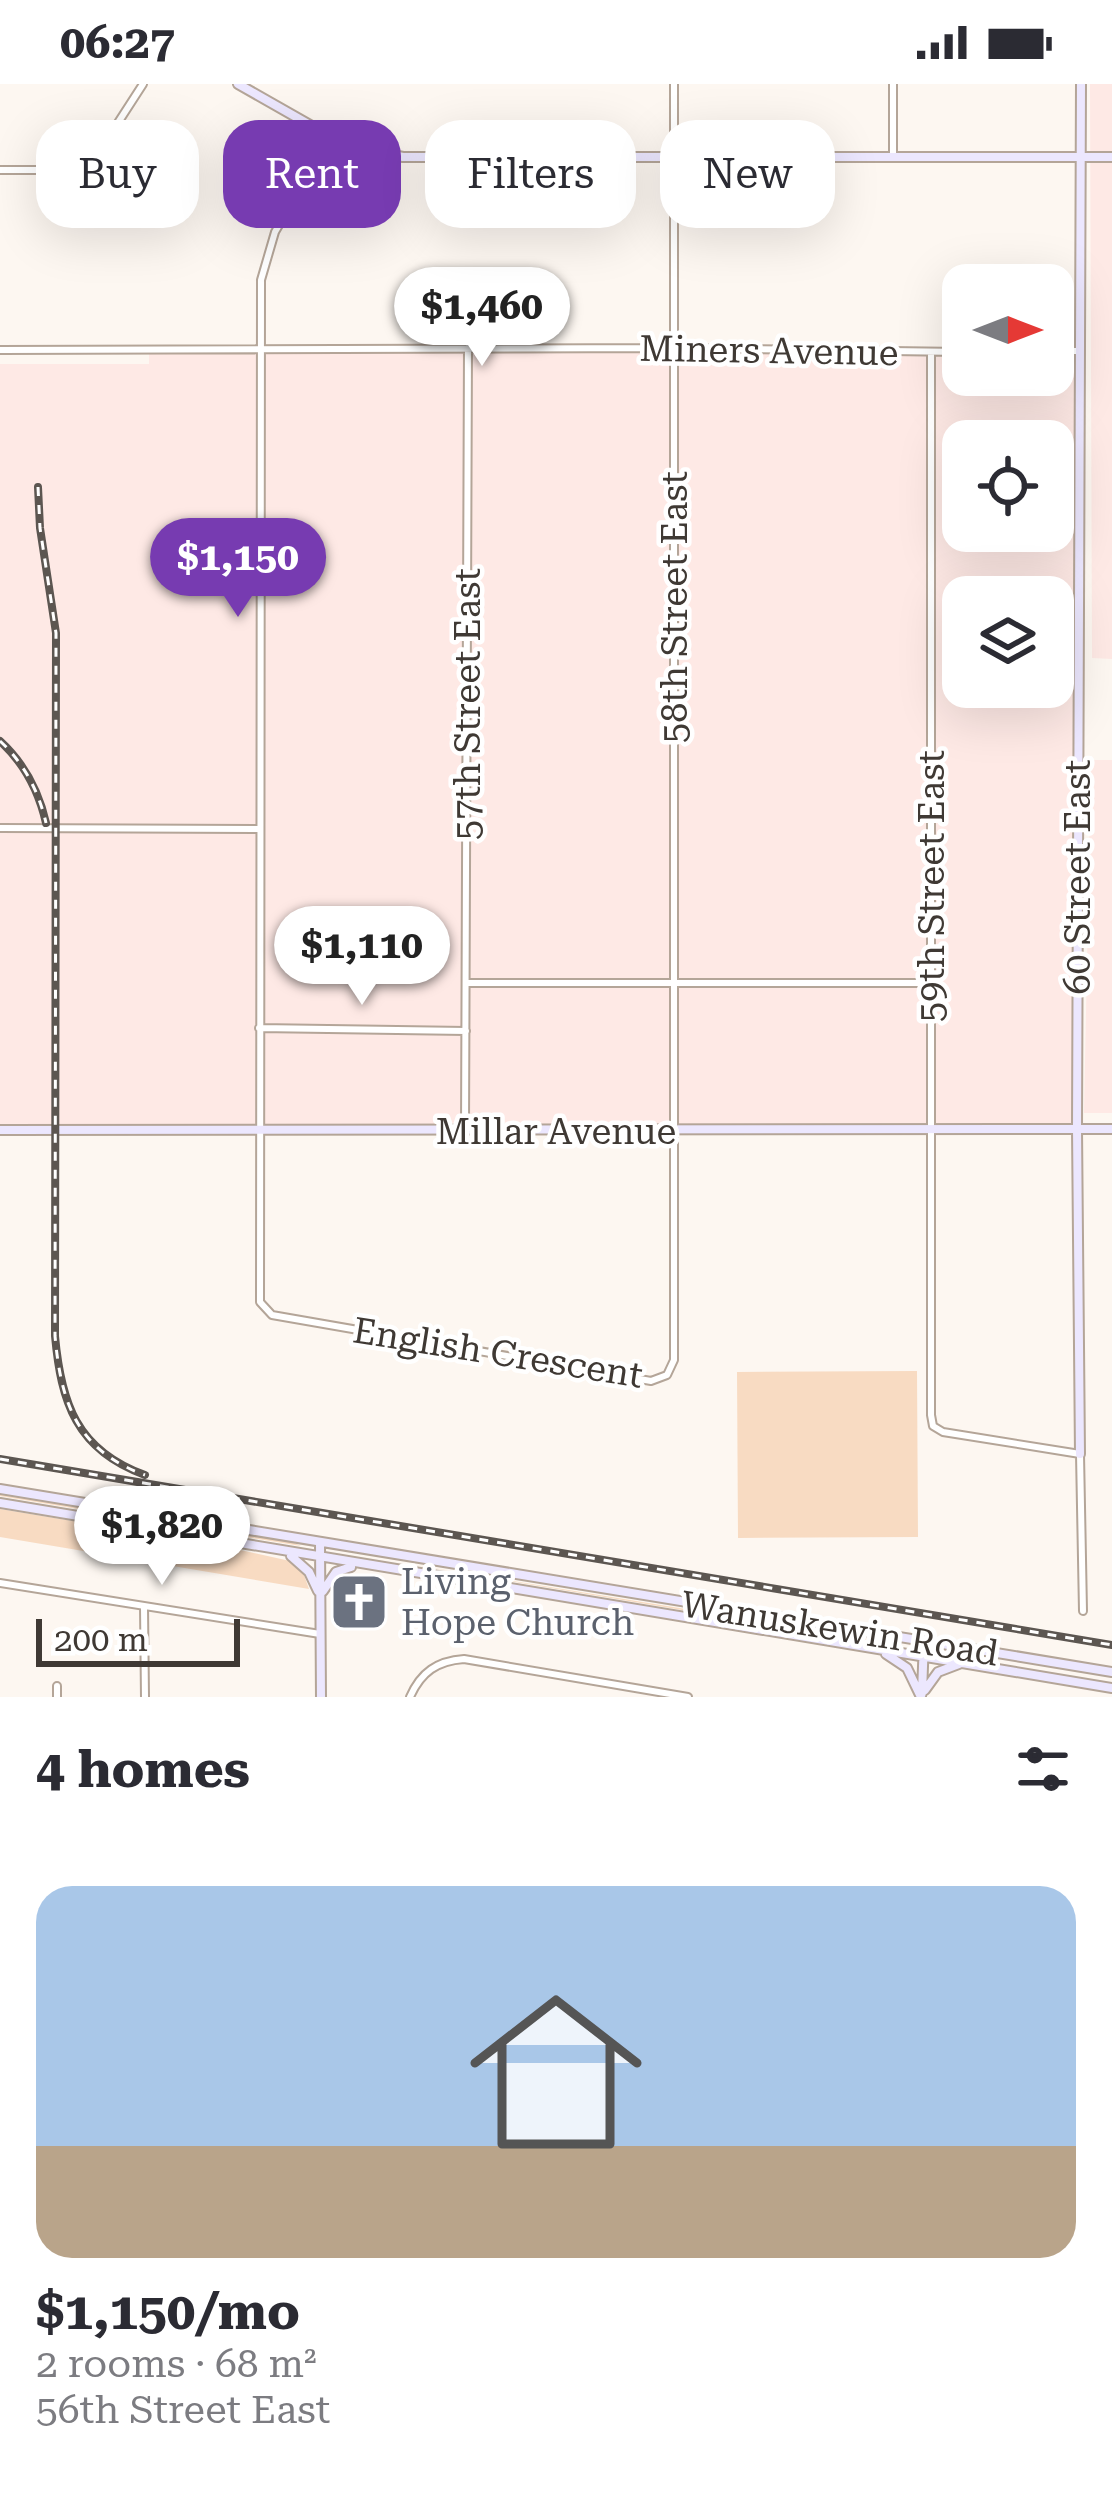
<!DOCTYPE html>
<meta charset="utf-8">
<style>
:root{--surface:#fff;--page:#f7f7f7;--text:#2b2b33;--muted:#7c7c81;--accent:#773bb1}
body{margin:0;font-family:"Roboto Serif",serif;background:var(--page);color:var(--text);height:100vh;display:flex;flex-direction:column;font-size:45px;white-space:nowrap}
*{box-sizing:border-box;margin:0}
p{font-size:39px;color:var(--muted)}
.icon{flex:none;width:66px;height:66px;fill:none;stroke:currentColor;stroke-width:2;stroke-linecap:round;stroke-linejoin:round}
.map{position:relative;height:1613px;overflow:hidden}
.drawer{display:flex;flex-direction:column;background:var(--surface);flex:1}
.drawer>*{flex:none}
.banner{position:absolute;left:36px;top:36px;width:1041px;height:108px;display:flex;gap:24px}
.needle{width:78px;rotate:90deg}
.tools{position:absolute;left:942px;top:180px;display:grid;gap:24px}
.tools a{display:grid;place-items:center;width:132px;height:132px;border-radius:24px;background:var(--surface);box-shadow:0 12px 48px #0002;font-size:60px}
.scale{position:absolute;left:36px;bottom:30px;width:204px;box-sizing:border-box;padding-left:12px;border:6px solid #3f3934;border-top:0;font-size:33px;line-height:42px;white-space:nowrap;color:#3f3934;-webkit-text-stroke:9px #fff;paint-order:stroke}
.price{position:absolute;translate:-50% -102px;padding:0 27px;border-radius:42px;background:#fff;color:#222;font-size:39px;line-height:78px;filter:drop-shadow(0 3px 6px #0008)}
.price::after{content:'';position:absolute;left:50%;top:72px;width:36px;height:27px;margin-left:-18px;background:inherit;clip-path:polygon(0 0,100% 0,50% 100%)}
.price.on{background:var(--accent);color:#fff}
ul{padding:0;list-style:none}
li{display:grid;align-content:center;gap:24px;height:636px;padding:0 36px}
li span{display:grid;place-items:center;height:372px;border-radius:36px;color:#555}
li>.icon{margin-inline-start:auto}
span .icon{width:216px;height:216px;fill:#fffc;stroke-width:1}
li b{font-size:51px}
h2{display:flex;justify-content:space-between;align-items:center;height:144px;padding:0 36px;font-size:51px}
.chip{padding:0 42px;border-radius:36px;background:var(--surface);box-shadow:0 12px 48px #0002;font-size:42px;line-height:108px}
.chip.on{background:var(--accent);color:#fff}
.status{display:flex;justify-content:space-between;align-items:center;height:84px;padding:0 60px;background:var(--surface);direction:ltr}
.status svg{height:33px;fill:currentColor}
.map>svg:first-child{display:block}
</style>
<div class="status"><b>06:27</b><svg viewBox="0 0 49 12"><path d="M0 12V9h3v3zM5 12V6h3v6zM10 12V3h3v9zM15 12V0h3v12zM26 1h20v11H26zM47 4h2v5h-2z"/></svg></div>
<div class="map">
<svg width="1112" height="1613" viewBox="0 0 1112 1613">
<rect width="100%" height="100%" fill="#fdf7f1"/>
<path fill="#fee9e5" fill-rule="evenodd" d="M1090 0H1112V575L1092 574Z
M149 264 963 268V291H1053V267H1078L1077 1045 0 1047V280H149ZM963 357H1053V447H963ZM963 513H1053V603H963Z
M1091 676H1112V1029H1084Z"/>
<path fill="#f8dbc2" d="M917 1287 918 1453 738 1454 737 1288Z
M0 1409 292 1458 301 1462 0 1412Z
M0 1425 218 1461 290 1477 303 1488 309 1505 0 1453Z
M402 1479 889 1558 902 1563Z"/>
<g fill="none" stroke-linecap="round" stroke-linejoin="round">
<g stroke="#b4a598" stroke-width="10">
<path id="street" d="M330 54 275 148 261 196 260 1218 272 1231 651 1297 667 1291 674 1276V0
M893 73V0
M0 86H80L90 82 143 0
M0 266 674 264 963 268
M1053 267H1078
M931 268V1331L933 1342 943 1348 1080 1370 1083 1527
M0 744 258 745
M466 899H931
M259 944 466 947
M465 1047 468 264
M0 1499 320 1550
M144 1523 145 1613
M57 1602V1613
M410 1613C421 1588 437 1577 464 1575L688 1613"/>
</g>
<g stroke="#b4a598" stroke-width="12">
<path id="secondary" d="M238 0 347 62 403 73H1112
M0 1046 1112 1045
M1080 1370 1077 1045 1081 0
M0 1405 1112 1588
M0 1419 1112 1604
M320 1459 321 1613
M291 1472 309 1488 318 1507
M323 1507 336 1488 351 1483
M886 1570 907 1584 921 1613
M925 1606 938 1588 959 1580
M922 1609 924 1556"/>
</g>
<use href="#street" stroke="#fff" stroke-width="6"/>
<use href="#secondary" stroke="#ece7fe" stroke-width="8"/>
<g stroke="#5c5651" stroke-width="8">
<path id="rail" d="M38 403 40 444 56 549 55 1252C61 1318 76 1366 145 1391
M0 657C24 679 39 708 46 739
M0 1375 1112 1561"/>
</g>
<use href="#rail" stroke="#fff" stroke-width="3" stroke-dasharray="9" stroke-linecap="butt"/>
</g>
<defs>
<g id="church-square" transform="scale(3)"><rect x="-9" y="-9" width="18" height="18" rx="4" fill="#6b7280" stroke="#fff"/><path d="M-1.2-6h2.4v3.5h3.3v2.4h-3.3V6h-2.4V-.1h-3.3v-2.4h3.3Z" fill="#fff"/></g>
</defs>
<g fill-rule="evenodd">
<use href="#church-square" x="359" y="1518"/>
</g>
<g text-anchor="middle" stroke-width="9" stroke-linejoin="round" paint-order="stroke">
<g font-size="36" fill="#3f3934" stroke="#fff">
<text transform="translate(769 266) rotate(1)" y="13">Miners Avenue</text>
<text transform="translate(674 523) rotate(-90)" y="13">58th Street East</text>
<text transform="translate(467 620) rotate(-90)" y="13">57th Street East</text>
<text transform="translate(1077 793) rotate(-90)" y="13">60 Street East</text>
<text transform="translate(931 802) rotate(-90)" y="13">59th Street East</text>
<text x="556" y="1060">Millar Avenue</text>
<text transform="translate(498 1268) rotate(9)" y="13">English Crescent</text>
<text transform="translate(840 1544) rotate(9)" y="13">Wanuskewin Road</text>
</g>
<g font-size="36" fill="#5b616d" stroke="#fff" text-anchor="start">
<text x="401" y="1510">Living<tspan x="401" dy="41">Hope Church</tspan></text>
</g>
</g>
</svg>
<div class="tools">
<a><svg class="needle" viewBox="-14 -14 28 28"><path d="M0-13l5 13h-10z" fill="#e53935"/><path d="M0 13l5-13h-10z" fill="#7c7c81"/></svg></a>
<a><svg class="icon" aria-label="locate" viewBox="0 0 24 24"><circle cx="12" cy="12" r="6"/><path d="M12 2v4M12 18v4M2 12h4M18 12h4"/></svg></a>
<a><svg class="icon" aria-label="layers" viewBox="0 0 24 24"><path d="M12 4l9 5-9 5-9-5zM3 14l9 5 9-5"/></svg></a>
</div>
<div class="scale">200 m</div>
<b class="price" style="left:482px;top:285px">$1,460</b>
<b class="price on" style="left:238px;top:536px">$1,150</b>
<b class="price" style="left:362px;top:924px">$1,110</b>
<b class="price" style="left:162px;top:1504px">$1,820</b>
<div class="banner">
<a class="chip">Buy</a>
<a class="chip on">Rent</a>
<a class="chip">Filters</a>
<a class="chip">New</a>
</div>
</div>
<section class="drawer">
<h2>4 homes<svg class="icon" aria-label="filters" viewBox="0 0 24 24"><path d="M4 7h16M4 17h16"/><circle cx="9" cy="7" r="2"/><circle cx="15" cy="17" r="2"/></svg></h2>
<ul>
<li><span style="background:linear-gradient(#a9c7e8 70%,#b9a48a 0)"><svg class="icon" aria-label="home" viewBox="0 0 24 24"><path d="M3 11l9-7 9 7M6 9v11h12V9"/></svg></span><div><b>$1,150/mo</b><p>2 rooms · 68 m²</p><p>56th Street East</p></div></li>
</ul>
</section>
